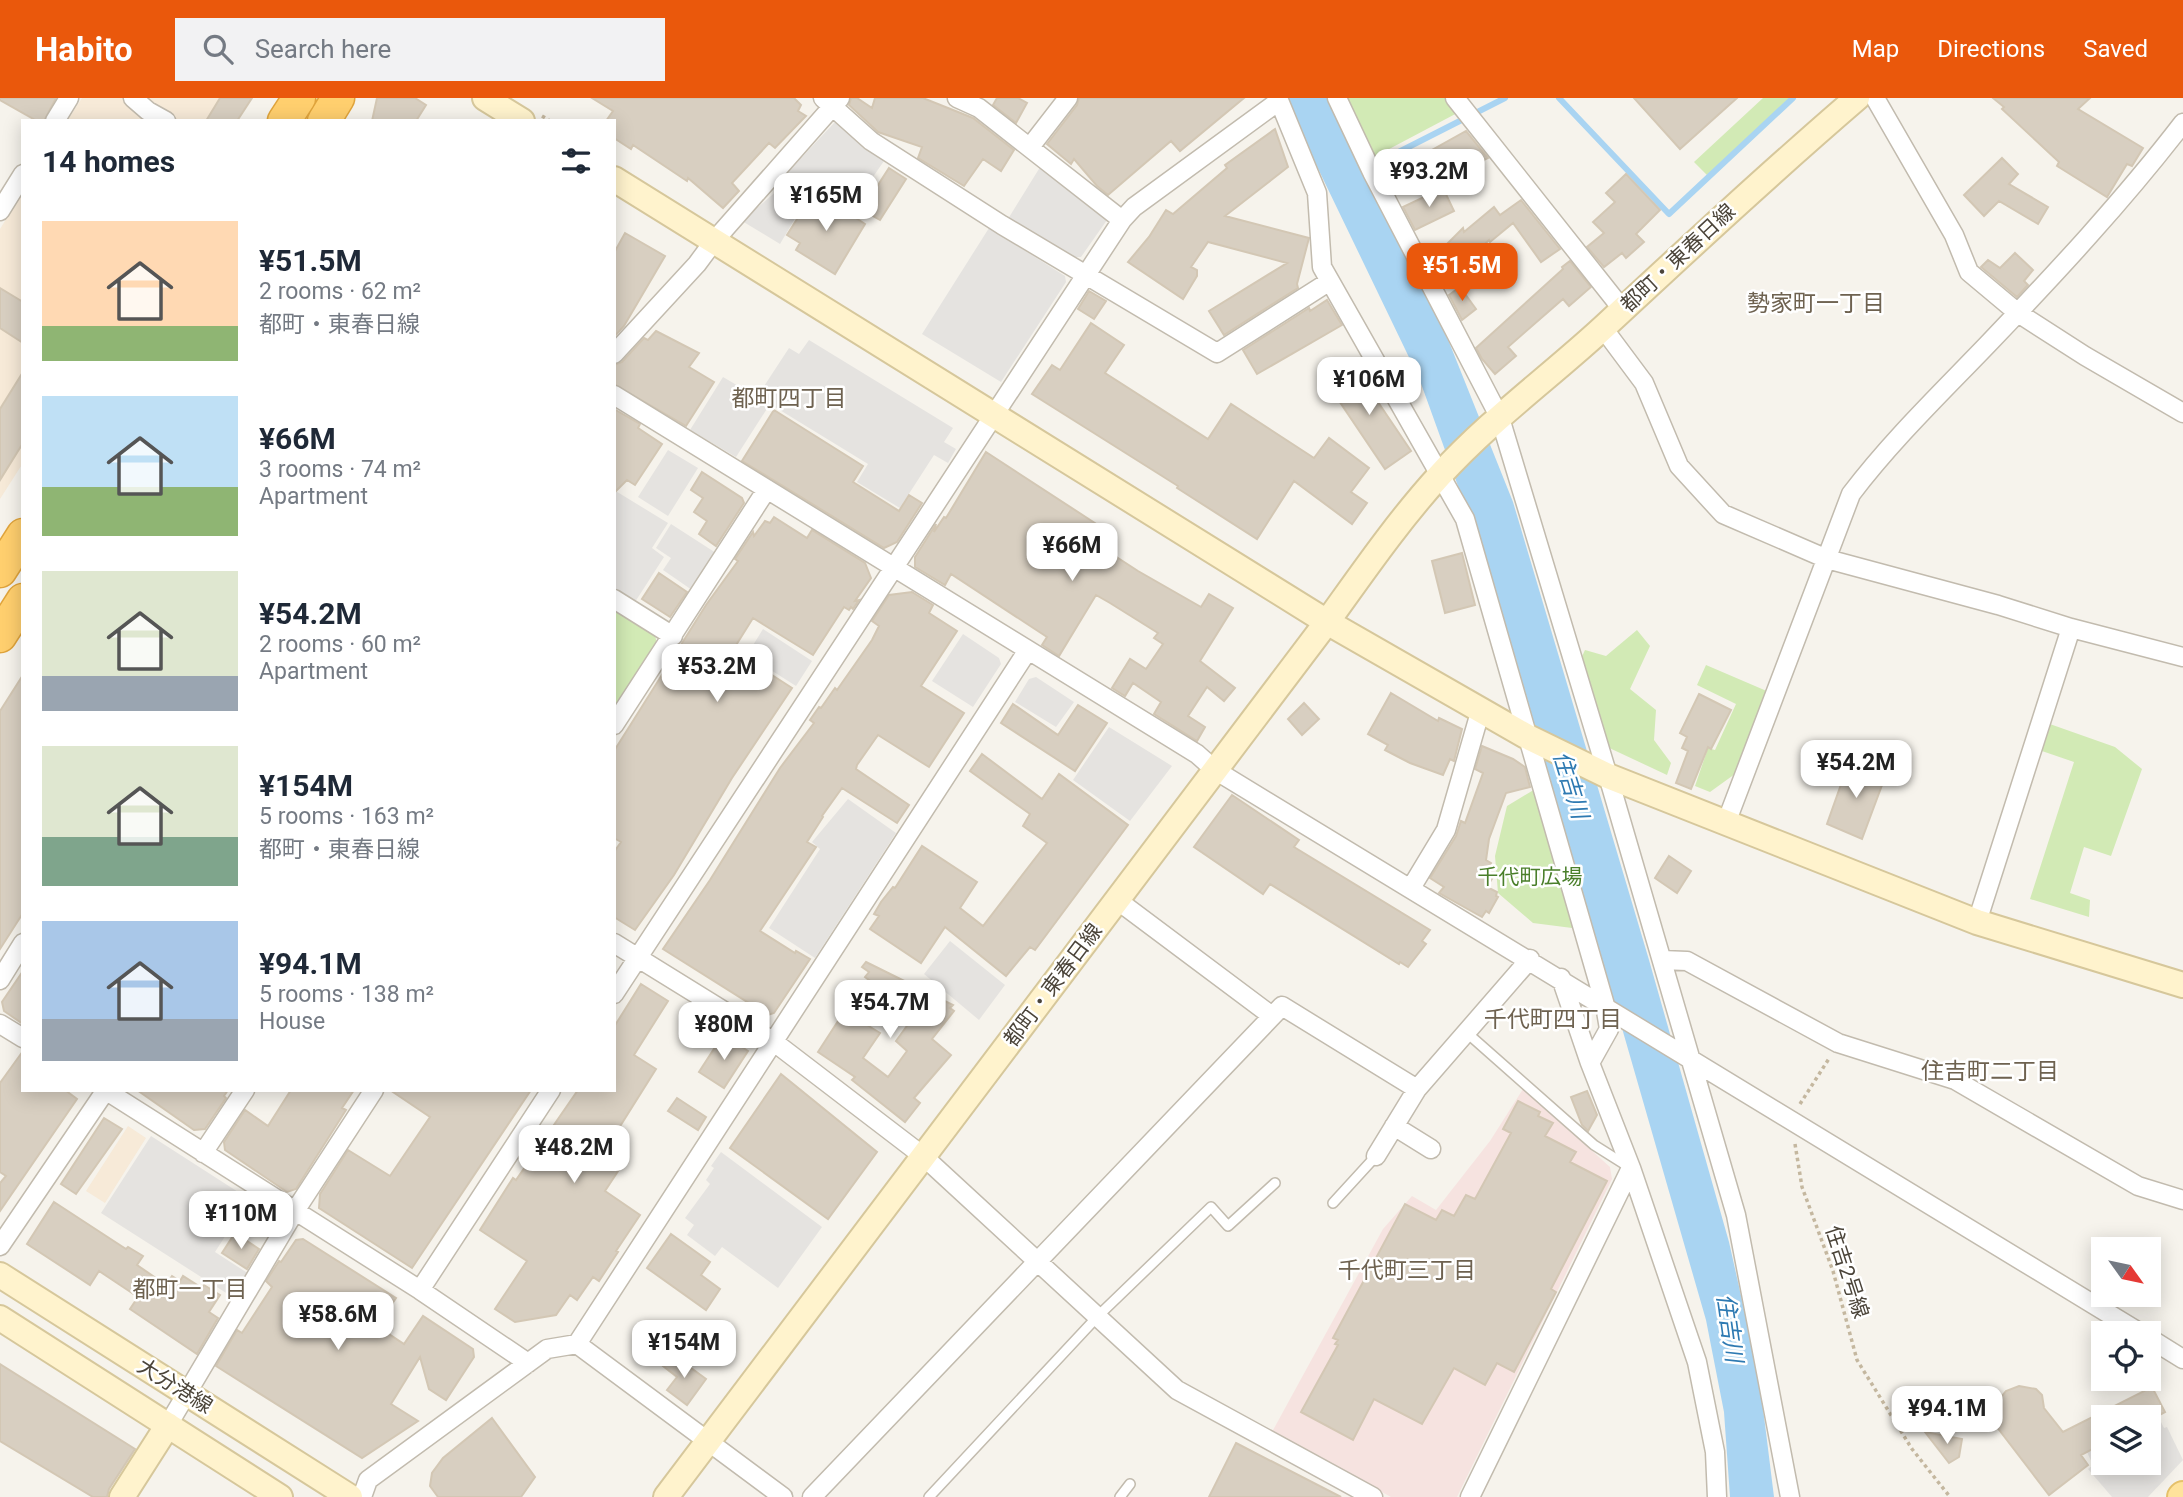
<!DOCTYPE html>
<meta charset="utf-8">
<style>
:root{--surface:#fff;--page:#f2f2f3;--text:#1f2937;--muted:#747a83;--accent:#ea580c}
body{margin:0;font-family:Roboto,"Noto Sans JP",sans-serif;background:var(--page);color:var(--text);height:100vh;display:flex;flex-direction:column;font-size:26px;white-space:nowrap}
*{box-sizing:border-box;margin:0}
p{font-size:23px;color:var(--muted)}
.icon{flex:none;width:38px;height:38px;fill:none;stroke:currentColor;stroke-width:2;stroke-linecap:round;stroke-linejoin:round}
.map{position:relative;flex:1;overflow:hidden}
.panel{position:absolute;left:21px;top:21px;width:595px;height:973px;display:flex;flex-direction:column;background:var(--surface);border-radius:0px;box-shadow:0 4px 18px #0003}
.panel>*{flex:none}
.needle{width:46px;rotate:123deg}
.controls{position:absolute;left:2091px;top:1139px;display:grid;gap:14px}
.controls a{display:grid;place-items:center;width:70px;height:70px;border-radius:0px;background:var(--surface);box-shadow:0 4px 18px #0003;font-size:35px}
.price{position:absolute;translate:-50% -60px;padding:0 16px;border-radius:14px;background:#fff;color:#222;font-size:23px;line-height:46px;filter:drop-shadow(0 2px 4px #0008)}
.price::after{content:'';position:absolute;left:50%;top:42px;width:21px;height:16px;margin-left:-10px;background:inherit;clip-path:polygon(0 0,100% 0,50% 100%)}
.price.on{background:var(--accent);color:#fff}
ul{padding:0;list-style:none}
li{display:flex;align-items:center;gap:21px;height:175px;padding:0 21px}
li span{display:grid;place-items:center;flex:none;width:196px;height:140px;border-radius:0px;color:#555}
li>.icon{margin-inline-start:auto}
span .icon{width:84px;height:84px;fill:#fffc;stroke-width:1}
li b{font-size:30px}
h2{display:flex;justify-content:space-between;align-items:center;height:84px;padding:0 21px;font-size:30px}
header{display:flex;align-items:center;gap:42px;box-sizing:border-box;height:98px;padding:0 35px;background:var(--accent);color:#fff}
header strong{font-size:33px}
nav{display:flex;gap:38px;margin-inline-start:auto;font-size:24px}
.search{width:490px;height:63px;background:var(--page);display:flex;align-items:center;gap:18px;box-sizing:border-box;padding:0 24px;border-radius:0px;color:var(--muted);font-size:26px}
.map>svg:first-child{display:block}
</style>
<header>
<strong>Habito</strong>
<div class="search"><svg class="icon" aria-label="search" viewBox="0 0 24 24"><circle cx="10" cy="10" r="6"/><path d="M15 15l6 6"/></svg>Search here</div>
<nav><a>Map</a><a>Directions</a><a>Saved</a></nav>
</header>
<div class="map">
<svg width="2183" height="1399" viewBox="0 0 2183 1399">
<rect width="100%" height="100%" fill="#f6f3ec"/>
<path fill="#f7ead8" d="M82 0H251L237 23H67Z
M23 94V365L0 401V131Z
M128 1028 146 1040 105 1105 86 1093Z"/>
<path fill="#f6e3e0" d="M1523 991 1610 1069 1612 1081 1457 1399H1391L1272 1334 1383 1131 1412 1098 1436 1112 1490 1043Z"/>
<path fill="#d2eab5" d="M1342 0H1449L1461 13 1374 59Z
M1763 0H1794L1709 79 1694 64Z
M614 512 655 537 657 546 614 612Z
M1637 532 1650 548 1630 591 1656 612 1654 642 1671 665 1667 677 1603 647 1579 565 1585 552 1606 558Z
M1706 567 1769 594 1746 668 1710 694 1695 688 1708 650 1715 652 1736 606 1697 587Z
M2047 625 2115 649 2142 671 2111 758 2084 749 2070 795 2090 802 2089 819 2030 801 2074 664 2039 652Z
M1537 690 1580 831 1533 825 1498 795 1495 758 1507 708Z"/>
<path fill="#e5e3e0" d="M835 24 884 63 852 109 787 75Z
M1042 66 1107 122 1081 159H1072L1008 121Z
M787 84 810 95 780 146 742 123Z
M989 130 1065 178 1066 184 1001 284 922 236Z
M809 242 953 330 944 344 956 351 948 365 934 357 903 405 916 414 913 418 857 384 868 366 770 306 736 359 690 332 723 279 757 299 789 250 799 256Z
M668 352 698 370 668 418 638 399Z
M614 392 668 425 652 450 664 459 635 504 614 491Z
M671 426 716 455 692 492 663 472 671 460 656 450Z
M763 531 812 563 796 588 747 557Z
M963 536 999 560 1001 566 973 609 932 583Z
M1036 579 1074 604 1056 629 1015 604 1029 581Z
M1109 629 1172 668 1130 723 1073 682Z
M848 701 896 735 815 860 769 830 820 751 812 744Z
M950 843 1005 887 979 922 924 876Z
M151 1038 249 1101 215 1154 249 1176 234 1200 101 1115Z
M721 1054 822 1129 778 1190 722 1149 715 1158 687 1137 694 1127 685 1120 710 1086 706 1082 714 1070 711 1068Z
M2158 1318 2164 1330 2167 1329 2183 1362 2148 1399H2112L2088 1371 2093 1367 2087 1354 2103 1345 2104 1365H2149V1322Z"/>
<path fill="#a9d4f2" d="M1284 0H1330L1449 244 1513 404 1649 862 1729 1144 1759 1278 1774 1399H1730L1724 1314 1706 1222 1497 496 1419 280Z"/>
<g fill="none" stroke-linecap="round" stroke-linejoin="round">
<path stroke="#a9d4f2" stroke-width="6" d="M1559 0 1669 116 1793 0
M1373 67 1505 0"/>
</g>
<path fill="#d8cfc1" stroke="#d3c7b4" stroke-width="2" fill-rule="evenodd" d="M0 0H56L44 23H37L0 2Z
M220 0H252L237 23H206Z
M377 0H415L426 7 416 23H372Z
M592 0H794L801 7 798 13 806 18 775 50 769 45 732 85 739 93 723 110 688 80 687 83 633 47 631 51 614 40V23H606L613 13Z
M851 0H857L872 10 875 0H923L973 20 1014 52 1001 73 983 61 964 88 918 60 922 49 878 34 849 7Z
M997 0H1018L1027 5 1016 25 993 7Z
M1079 0H1244L1180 53 1171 43 1108 97 1097 88 1074 61 1071 66 1047 46 1077 7Z
M1634 0H1737L1680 51Z
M1993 0H2090L2078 11 2143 50 2132 68 2127 66 2107 99 2057 68 2059 64 2002 11 2004 9Z
M1275 31 1288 69 1225 118 1309 140 1297 186 1298 190 1224 237 1209 213 1287 165 1208 144 1191 169 1197 172V178L1183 201 1128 164 1149 139 1166 112 1173 116 1227 70 1225 67Z
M1466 33 1488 60 1474 67 1471 62 1428 85 1416 61Z
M2002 60 2018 76 2009 86 2048 109 2038 126 1999 103 1984 118 1964 97Z
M889 70 906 81 880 122 862 112Z
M1626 76 1660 112 1636 136 1644 144 1626 160 1622 155 1604 169 1587 149 1604 135 1593 124 1615 104 1606 95Z
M1443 90 1454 113 1415 132 1403 109Z
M811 99 825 108 827 101 865 126 835 176 796 152 800 145 787 137Z
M1521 102 1560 151 1541 164 1513 125 1490 144 1489 142 1454 176 1436 157 1463 130 1464 134 1494 109 1500 117Z
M625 135 665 158 624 228 614 239V155Z
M2015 155 2033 172 2024 183 2028 187 2017 199 1981 169 1988 162 2000 170Z
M1570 163 1591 189 1569 208 1563 201 1508 249 1516 258 1495 276 1482 261 1476 250 1563 171 1562 169Z
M1460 189 1476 211 1462 222 1449 197Z
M0 190 23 204V245L0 230Z
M1089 193 1106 203 1094 221 1078 211Z
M1327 202 1342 227 1257 276 1243 252 1309 210 1310 213Z
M1091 225 1124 247 1105 275 1208 341 1231 306 1314 360 1329 340 1369 370 1351 394 1367 405 1352 426 1294 383 1257 441 1177 390 1178 388 1032 296 1052 267 1060 272Z
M656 233 699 255 689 269 714 284 686 328 614 286V267L622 264 644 240 648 242Z
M1353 267 1411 353 1385 371 1327 285Z
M23 274V345L0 382V311Z
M614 311 640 326 638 330 662 346 635 387 627 382 614 395Z
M774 312 863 368 853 384 899 413 909 397 922 405 897 444 884 450 742 363Z
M986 354 1104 431 1095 445 1138 473 1201 509 1209 496 1233 510 1200 563 1235 590 1224 603 1207 589 1188 618 1205 629 1197 643 1154 616 1161 604 1133 585 1125 598 1112 590 1130 561 1146 571 1163 546 1154 540 1158 535 1110 505 1096 497 1059 558 1042 547 1047 539 951 476 945 487 915 469V459L936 426 934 434 944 419 946 420Z
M702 374 742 400 744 405 716 448 699 436 707 423 694 414 703 400 691 392Z
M774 419 807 440 812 432 865 465 871 480 855 503 859 502 853 511 851 509 849 512 844 509 813 557 753 520 733 552 792 590 732 680 674 777 635 832 614 819V754L621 744 614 740V653L706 507 738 463 735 461 753 434 754 438 765 423 770 425Z
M1462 455 1475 507 1445 515 1432 463Z
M659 475 687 494 670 519 642 501Z
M912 494 933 507 929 515 957 533 921 588 964 615 929 669 878 637 857 667 856 671 909 707 897 725 842 690 822 718 823 719 807 744 816 749 760 833 795 855 796 853 810 861 774 915 768 917 663 851 710 782 780 670 814 625 810 622 819 609 821 610 835 590 837 592 872 542 879 528 872 523 889 497Z
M23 577V815L0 851V613Z
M1391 595 1438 623 1439 620 1462 631 1454 663 1450 661 1443 677 1410 665 1385 652 1388 647 1368 636Z
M1699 596 1731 612 1711 651 1708 649 1691 691 1676 685 1688 653 1682 650 1687 639 1680 635Z
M1304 605 1319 621 1302 637 1288 621Z
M1013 606 1058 637 1078 607 1107 625 1075 673 1001 625Z
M1482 648 1513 661 1525 669 1530 689 1506 695 1489 741 1486 762 1491 765 1486 774 1493 779 1487 789 1497 794 1496 798 1498 799 1489 815 1486 813 1482 819 1439 795 1444 789 1430 780 1456 738 1461 723 1465 725 1483 675 1475 671Z
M982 656 1042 701 1059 676 1128 727 1035 852 1030 849 1006 878 945 829 921 865 870 831 879 818 874 816 881 804 893 789 895 790 922 748 977 784 960 810 983 828 1047 745 1023 728 1030 716 970 673Z
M1849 664 1885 679 1862 741 1827 726Z
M1232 697 1299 742 1294 749 1430 832 1422 843 1426 846 1408 869 1400 864 1399 866 1270 786 1263 796 1194 749Z
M1669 758 1691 773 1677 795 1655 780Z
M866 864 953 907 950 910 954 913 932 941 951 957 914 1000 920 1005 905 1024 852 982 855 979 818 954 842 917 869 882 865 879 869 874 862 869ZM890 892 917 914 896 943 907 953 888 979 863 960 880 935 867 927Z
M23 873V926L4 913 2 904Z
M641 886 668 903 634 957 656 971 602 1057H612L624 1064 605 1093 640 1117 616 1153 618 1154 599 1183 593 1179 577 1202 570 1197 556 1217 515 1224 495 1211 527 1163 480 1132 513 1080 516 1082 578 992H614V929Z
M723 937 748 953 724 990 699 974Z
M23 953V992H65L77 1001 0 1113V1085L6 1078 0 1074V985Z
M781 976 877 1054 828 1121 730 1050Z
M137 992H228L224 998 226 1000 205 1031 194 1032Z
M291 992H354L342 1010 346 1012 296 1091 287 1094 225 1052 224 1044 245 1012 268 1028Z
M390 992H531L412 1170 319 1110 320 1096 348 1052 390 1078 430 1019Z
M1587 993 1597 1017 1588 1033 1582 1027 1571 999Z
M677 1000 706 1019 698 1032 668 1013Z
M1518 1003 1540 1014 1538 1018 1553 1025 1545 1038 1576 1054 1570 1064 1607 1083 1551 1191 1556 1194 1514 1274 1497 1265 1485 1287 1454 1270 1422 1326 1374 1301 1353 1342 1301 1314 1338 1247 1335 1246 1338 1242 1333 1240 1405 1106 1436 1122 1442 1112 1454 1118 1466 1097 1475 1101 1511 1035 1503 1031Z
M104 1020 122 1031 76 1096 61 1086Z
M54 1104 126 1151 128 1149 143 1158 137 1167 166 1187 172 1178 180 1183 183 1178 202 1190 204 1187 220 1197 209 1214 218 1220 197 1256 130 1211 138 1199 99 1173 90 1187 27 1146Z
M235 1135 259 1151 247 1171 222 1155Z
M671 1136 710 1164 701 1177 720 1191 706 1212 647 1170Z
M303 1141 396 1200 377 1228 404 1246 423 1218 473 1251 474 1259 446 1302 429 1291 420 1259 391 1306 418 1323 362 1360 216 1268 237 1232 242 1235 272 1189 266 1183 279 1163 281 1164 296 1142Z
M672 1256 706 1281 687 1307 667 1292 677 1279 663 1268Z
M0 1266 135 1351 109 1391 107 1399H93L0 1343Z
M2019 1288 2036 1291 2042 1297 2044 1310 2063 1334 2152 1289 2165 1314 2154 1320H2104V1345L2081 1357 2088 1367 2049 1397 1987 1316 2006 1293Z
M492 1320 535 1379 521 1399H438L430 1388 432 1375 443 1360Z
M1925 1334 1962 1341 1959 1359 1949 1365Z
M1236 1345 1341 1399H1209Z"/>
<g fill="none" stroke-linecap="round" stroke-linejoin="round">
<g stroke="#c2bbae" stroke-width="12">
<path id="lane" d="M1466 934 1594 1047 1629 1069
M1333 1105 1376 1058
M929 1399 1098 1218 1211 1109 1228 1128 1275 1085
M1120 1399 1130 1386"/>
</g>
<g stroke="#c2bbae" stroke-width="21">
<path id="street" d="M133 0 148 13 166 23
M823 0 871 43 1002 127 1217 255 1330 183
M957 0 979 10 1122 122
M1278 0 1317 95 1322 169 1465 421 1605 907 1609 931 1590 965
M1337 0 1372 74 1500 320 1608 678 1736 1117 1790 1399
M1455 0 1623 212
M1875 0 1954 137 1969 174 2018 215 2085 258 2183 315
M55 23 69 0
M1030 49 1068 0
M0 113 23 76
M1603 230 1644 285 1679 368 1723 416 1827 461 1998 507 2071 530 2183 559
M614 256 697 166 714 143 840 0
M614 297 1197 656 1215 672 2142 1236
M614 501 673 538
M614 627 767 391
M1726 725 1851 396C1892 342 1941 295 1988 246 2056 175 2123 103 2183 25
M1411 790 1446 732 1481 611
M1117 802 1272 918
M1977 824 2071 530
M614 845 774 944 923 1058 1177 1292 1373 1399
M1662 862 1687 863 1838 945 1955 982 2138 1088 2183 1102
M1561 880 1590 965 1631 1070 1697 1264 1715 1354 1717 1399
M0 882 23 845
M614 896 1122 122 1134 109 1279 3
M0 926 23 940
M105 992 420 1192 528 1265
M1394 1028 1431 1051
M203 1055 245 992
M1376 1058 1417 991 1530 861
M0 1148 106 992
M420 1192 551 992
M2149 1240 2183 1261
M577 1246 1028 552
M168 1327 295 1113 374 992
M362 1399 368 1382 547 1251 577 1246 783 1399
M812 1399 1282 908 1417 991
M1470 1399 1631 1070"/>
</g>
<g stroke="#d6c79b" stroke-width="28">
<path id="secondary" d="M485 0 522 23
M614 81 1327 524 1526 638 1608 678 1977 824 2183 887
M0 1177 350 1399
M0 1220 280 1399
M122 1399 168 1327
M666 1399 1327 524C1363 474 1398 423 1440 377 1490 322 1551 278 1605 228 1688 151 1771 74 1857 0"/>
</g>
<g stroke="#e6c16a" stroke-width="32">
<path id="primary" d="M2182 1399 2183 1398"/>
</g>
<g stroke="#e0a43c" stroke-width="35">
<path id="highway" d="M284 23 299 0
M324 23 338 0
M0 473 23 437
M0 538 23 502"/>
</g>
<path stroke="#c4b79f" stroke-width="3.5" stroke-dasharray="3.5 3.5" stroke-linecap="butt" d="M542 18 550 23
M1800 1006 1830 959
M1795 1046 1802 1089 1833 1173 1857 1262 1912 1351 1950 1399"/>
<use href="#lane" stroke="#fff" stroke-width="9"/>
<use href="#street" stroke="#fff" stroke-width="18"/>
<use href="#secondary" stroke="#fff3cd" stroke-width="24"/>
<use href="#primary" stroke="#ffe39c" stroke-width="28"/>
<use href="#highway" stroke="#ffcf6e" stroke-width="32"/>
</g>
<g text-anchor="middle" stroke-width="5" stroke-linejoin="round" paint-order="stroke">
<g font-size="21" fill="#4b4439" stroke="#fff">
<text transform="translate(1678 160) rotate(-43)" y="7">都町・東春日線</text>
<text transform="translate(1053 887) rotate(-53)" y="7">都町・東春日線</text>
<text transform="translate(1847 1174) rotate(72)" y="7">住吉2号線</text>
<text transform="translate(175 1288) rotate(32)" y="7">大分港線</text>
</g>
<g font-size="21" fill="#4a7f2a" stroke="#fff">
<text x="1530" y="786">千代町広場</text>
</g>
<g font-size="23" fill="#6e6250" stroke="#fff">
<text x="1816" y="213">勢家町一丁目</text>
<text x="789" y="308">都町四丁目</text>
<text x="1553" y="929">千代町四丁目</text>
<text x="1990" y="981">住吉町二丁目</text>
<text x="1407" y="1180">千代町三丁目</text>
<text x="190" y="1199">都町一丁目</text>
</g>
<g font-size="23" font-style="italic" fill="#2e7ab2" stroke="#fff">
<text transform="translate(1571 687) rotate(73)" y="8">住吉川</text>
<text transform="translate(1730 1230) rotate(82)" y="8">住吉川</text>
</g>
</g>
</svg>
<div class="controls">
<a><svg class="needle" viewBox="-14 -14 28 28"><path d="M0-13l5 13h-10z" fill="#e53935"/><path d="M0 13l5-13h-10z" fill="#747a83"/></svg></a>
<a><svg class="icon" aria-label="locate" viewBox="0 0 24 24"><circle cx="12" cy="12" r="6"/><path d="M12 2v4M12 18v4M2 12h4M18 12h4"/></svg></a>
<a><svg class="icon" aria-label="layers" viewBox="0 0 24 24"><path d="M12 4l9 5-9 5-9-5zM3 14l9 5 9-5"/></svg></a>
</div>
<b class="price" style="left:1429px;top:111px">¥93.2M</b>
<b class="price" style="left:826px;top:135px">¥165M</b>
<b class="price on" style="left:1462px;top:205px">¥51.5M</b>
<b class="price" style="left:1369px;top:319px">¥106M</b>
<b class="price" style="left:1072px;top:485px">¥66M</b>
<b class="price" style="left:717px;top:606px">¥53.2M</b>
<b class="price" style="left:1856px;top:702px">¥54.2M</b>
<b class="price" style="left:890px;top:942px">¥54.7M</b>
<b class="price" style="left:724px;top:964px">¥80M</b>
<b class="price" style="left:574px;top:1087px">¥48.2M</b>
<b class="price" style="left:241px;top:1153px">¥110M</b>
<b class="price" style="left:338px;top:1254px">¥58.6M</b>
<b class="price" style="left:684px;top:1282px">¥154M</b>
<b class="price" style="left:1947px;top:1348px">¥94.1M</b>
<section class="panel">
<h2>14 homes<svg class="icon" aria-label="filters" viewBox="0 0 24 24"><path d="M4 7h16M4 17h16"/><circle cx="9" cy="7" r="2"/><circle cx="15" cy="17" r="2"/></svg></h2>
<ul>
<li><span style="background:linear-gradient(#ffd9b3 75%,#8fb573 0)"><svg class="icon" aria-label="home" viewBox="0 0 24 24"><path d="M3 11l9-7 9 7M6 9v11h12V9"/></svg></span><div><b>¥51.5M</b><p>2 rooms · 62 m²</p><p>都町・東春日線</p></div></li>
<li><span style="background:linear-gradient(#bfe0f5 65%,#8fb573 0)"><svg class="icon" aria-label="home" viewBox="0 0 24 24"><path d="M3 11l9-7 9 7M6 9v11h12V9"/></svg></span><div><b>¥66M</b><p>3 rooms · 74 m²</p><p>Apartment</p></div></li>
<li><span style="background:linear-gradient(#dfe7d0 75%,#9aa5b1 0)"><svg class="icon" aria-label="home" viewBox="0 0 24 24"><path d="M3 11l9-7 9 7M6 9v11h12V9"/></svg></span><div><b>¥54.2M</b><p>2 rooms · 60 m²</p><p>Apartment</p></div></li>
<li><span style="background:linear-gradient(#dfe7d0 65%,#7fa58c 0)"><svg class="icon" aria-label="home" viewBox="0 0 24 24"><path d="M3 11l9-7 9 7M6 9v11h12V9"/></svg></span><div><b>¥154M</b><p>5 rooms · 163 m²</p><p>都町・東春日線</p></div></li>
<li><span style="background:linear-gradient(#a9c7e8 70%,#9aa5b1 0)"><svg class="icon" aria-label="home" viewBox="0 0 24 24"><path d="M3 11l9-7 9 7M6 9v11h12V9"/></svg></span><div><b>¥94.1M</b><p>5 rooms · 138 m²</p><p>House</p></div></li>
</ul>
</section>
</div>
